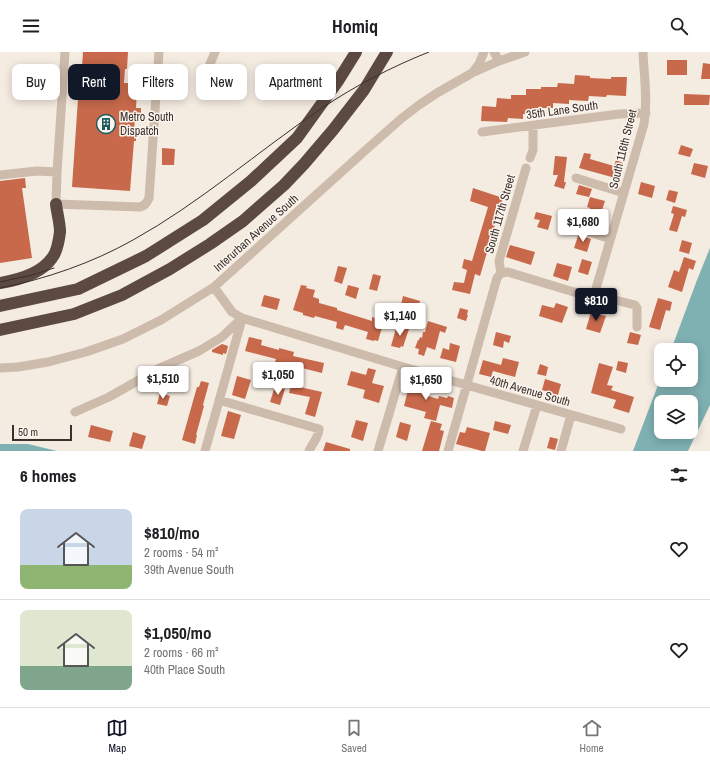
<!DOCTYPE html>
<meta charset="utf-8">
<style>
:root{--surface:#fff;--page:#f2f2f2;--text:#202124;--muted:#757577;--line:#e0e0e0;--accent:#111827}
body{margin:0;font-family:"Archivo Narrow",sans-serif;background:var(--page);color:var(--text);height:100vh;display:flex;flex-direction:column;font-size:15px;white-space:nowrap}
*{box-sizing:border-box;margin:0}
p{font-size:13px;color:var(--muted)}
.icon{flex:none;width:22px;height:22px;fill:none;stroke:currentColor;stroke-width:2;stroke-linecap:round;stroke-linejoin:round}
.map{position:relative;height:399px;overflow:hidden}
.drawer{display:flex;flex-direction:column;background:var(--surface);flex:1}
.drawer>*{flex:none}
.guide{position:absolute;left:12px;top:12px;width:400px;height:36px;display:flex;gap:8px}
.tools{position:absolute;left:654px;top:291px;display:grid;gap:8px}
.tools a{display:grid;place-items:center;width:44px;height:44px;border-radius:8px;background:var(--surface);box-shadow:0 2px 10px #0003;font-size:20px}
.scale{position:absolute;left:12px;bottom:10px;width:60px;box-sizing:border-box;padding-left:4px;border:2px solid #3b302b;border-top:0;font-size:11px;line-height:14px;white-space:nowrap;color:#3b302b;-webkit-text-stroke:3px #fbf5ee;paint-order:stroke}
.price{position:absolute;translate:-50% -34px;padding:0 9px;border-radius:4px;background:#fff;color:#222;font-size:13px;line-height:26px;filter:drop-shadow(0 1px 2px #0008)}
.price::after{content:'';position:absolute;left:50%;top:24px;width:12px;height:9px;margin-left:-6px;background:inherit;clip-path:polygon(0 0,100% 0,50% 100%)}
.price.current{background:var(--accent);color:#fff}
ul{padding:0;list-style:none}
li{display:flex;align-items:center;gap:12px;height:100px;padding:0 20px}
li+li{border-top:1px solid var(--line)}
li span{display:grid;place-items:center;flex:none;width:112px;height:80px;border-radius:8px;color:#555}
li>.icon{margin-inline-start:auto}
span .icon{width:48px;height:48px;fill:#fffc;stroke-width:1}
li b{font-size:17px}
h2{display:flex;justify-content:space-between;align-items:center;height:48px;padding:0 20px;font-size:17px}
.pill{padding:0 14px;border-radius:8px;background:var(--surface);box-shadow:0 2px 10px #0003;font-size:14px;line-height:36px}
.pill.current{background:var(--accent);color:#fff}
header{display:flex;justify-content:space-between;align-items:center;height:52px;padding:0 20px;background:var(--surface);font-size:18px;font-weight:800}
.tab-bar{display:flex;justify-content:space-around;align-items:center;height:56px;border-top:1px solid var(--line);background:var(--surface);font-size:11px;color:var(--muted)}
.tab-bar a{display:grid;justify-items:center;gap:2px}
.tab-bar .current{color:var(--accent)}
.map>svg:first-child{display:block}
</style>
<header><svg class="icon" aria-label="menu" viewBox="0 0 24 24"><path d="M4 6h16M4 12h16M4 18h16"/></svg>Homiq<svg class="icon" aria-label="search" viewBox="0 0 24 24"><circle cx="10" cy="10" r="6"/><path d="M15 15l6 6"/></svg></header>
<div class="map">
<svg width="710" height="399" viewBox="0 0 710 399">
<rect width="100%" height="100%" fill="#f4ebe1"/>
<path fill="#7fb0b2" fill-rule="evenodd" d="M710 196V353L688 399H633L661 325V328H691V298H671L697 228ZM661 350H691V380H661Z
M0 392H28L57 399H0Z"/>
<path fill="#c8694b" d="M83 0H128L127 17H125L124 31H135V36H137L136 56H141V62H135L134 81 136 82V89H134L130 139 72 135 79 32H81V28L94 29 86 19V15H82Z
M667 8H687V23H667Z
M703 11 710 12V27H701Z
M575 23 590 24V26L611 27V25H627L626 44 607 43 606 45 589 44 588 49 569 48V52L553 51V56H538V62H523V67L508 66 507 70 481 69 482 54 496 55 497 46 511 47V43H526V37H541V35H557L558 31 574 32Z
M684 42 710 43 709 53H684Z
M681 93 693 97 690 105 678 102Z
M162 96 175 97 174 113H162Z
M584 101 591 102 590 107 614 114 616 108 623 111 621 116 622 117 619 127 579 116Z
M555 104 567 105 564 130H566L564 137 554 134 558 123H553Z
M694 111 708 114 705 126 691 122Z
M25 126 26 136H22L32 206 0 211V129Z
M641 130 655 134 652 146 638 142Z
M579 133 592 137 589 145 576 142Z
M473 136 503 146 480 224 475 222 470 242 452 238 454 230 464 231 467 218 462 216 464 207 472 209 488 155 470 149Z
M669 138 678 140 675 151 666 148Z
M590 145 605 149 596 176 585 172 590 156 587 155Z
M673 154 687 158 685 165 682 164 677 180 669 178 674 162 671 161Z
M536 160 552 164 548 178 537 175 540 168 534 167Z
M579 181 582 184 591 187 587 200 574 196Z
M682 188 692 191 689 202 679 199Z
M510 193 535 200 531 213 506 205Z
M684 205 696 209 693 218 689 216 682 240 668 235 674 218 679 220Z
M582 207 592 210 588 223 578 220Z
M557 211 572 215 568 229 553 224Z
M338 214 347 216 342 232 334 229Z
M373 222 381 224 377 239 369 237Z
M301 233 307 234 306 236 315 238 313 245 319 247V251L337 256V258L372 269V265L384 269 378 289 374 288V289L366 287 368 280 345 273 343 278 336 276 337 270 315 264 314 266 303 263V261L293 258Z
M348 233 359 236 356 247 345 243Z
M264 243 280 247 277 258 261 254Z
M403 244 420 249 419 253 422 254 420 262 416 260 415 261 400 257Z
M658 246 672 250 670 259 666 258 660 278 649 275Z
M556 251 568 255 562 271 539 264 542 253 554 256Z
M460 256 468 258 467 263H468L466 269 457 266Z
M591 260 606 264 600 281 586 277Z
M428 269 447 275 445 281 440 279 435 298 427 295 424 304 418 302 419 297 415 296 418 288H419L420 285 422 286 423 280H425Z
M397 273 409 277 403 295 401 294 400 296 391 294Z
M496 280 511 284 509 291 504 289 503 296 493 293Z
M630 280 641 283 638 293 627 291Z
M249 285 262 288 261 293 279 298V296L294 300 293 304 324 311 322 321 290 313 288 318 274 313 276 307 245 299Z
M450 291 460 294 456 310 440 306 443 296 449 298Z
M222 292 228 294 226 302 223 301V303L212 300V298Z
M503 306 519 310 515 325 493 319 491 325 479 322 483 308 501 313Z
M618 309 628 311 626 321 616 318Z
M599 311 613 315 607 333 613 334 611 338 634 345 629 361 613 356 616 348 591 341Z
M540 312 548 315 546 324 537 322Z
M368 316 376 318 372 331 384 334 379 351 363 346 365 338 347 333 351 319 366 323Z
M237 324 251 328 245 347 232 343Z
M545 327 561 332 558 343 542 338Z
M201 329 209 331 203 353 204 354 196 383H197L195 392 182 388 197 335H199Z
M410 330 427 335 425 343 438 347 439 344 447 346 448 344 454 346 452 356 440 353 436 369 424 366 426 360 404 354Z
M291 333 322 340 315 365 305 362 310 345 289 341Z
M275 334 285 337 280 353 270 350Z
M160 341 170 344 167 354 157 352Z
M228 359 241 363 234 387 221 384Z
M356 368 368 371 363 389 351 385Z
M431 369 442 372 440 378 444 379 439 399H422Z
M495 369 511 373 508 382 493 378Z
M400 370 411 373 407 389 396 385Z
M91 373 113 379 110 390 88 385Z
M467 375 490 381 485 399H482L456 392 460 380 465 381Z
M133 380 146 384 142 397 129 394Z
M550 385 558 387 555 398 547 396Z
M326 390 350 397V399H323Z"/>
<g fill="none" stroke-linecap="round" stroke-linejoin="round">
<path stroke="#cdbbac" stroke-width="9" d="M494 0 499 9
M208 17 215 0
M473 20 479 12 484 0
M482 80 619 62 646 61
M530 106 533 98V74
M57 120 56 152 140 155C145 154 147 151 149 146L159 0
M0 123 37 119 57 120 65 0
M576 126 624 141
M584 178 610 187
M501 221 508 220 587 244 591 243 595 240 644 72C648 48 644 24 643 0
M214 235 232 260 242 266 400 314 621 377
M595 240 611 247 635 253 637 256V275
M0 316 18 315 48 310 86 300 123 287 161 268 214 235 368 96 402 66 419 53 437 41 472 21 499 9 525 0
M219 348 319 377C319 385 312 392 309 399
M75 360 109 345 160 316 199 299 222 285 242 266
M205 399 242 267
M378 399 403 315
M448 399 497 226 501 221 499 209 526 116
M523 399 537 353
M561 399 571 363"/>
<path stroke="#5c4a42" stroke-width="12" d="M0 231C18 228 41 222 52 206 57 200 59 188 60 180 60 171 57 161 56 152
M0 254 78 237 146 204 203 168 251 129 297 86 338 29 356 0
M0 278 74 262 122 243 170 217 210 192 243 169 284 133 304 112 333 78 364 38 387 0"/>
<path stroke="#3b302b" stroke-width="1" d="M0 230 32 223 54 216
M0 236C46 227 92 211 133 188 200 151 258 99 322 56 355 34 391 15 429 0"/>
</g>
<defs>
<g id="building-ring" transform="scale(1)"><circle r="9.5" fill="#fbf5ee" stroke="#1f5a5e" stroke-width="1.5"/><path d="M-4-6H4V6H1V3H-1V6H-4ZM-2.5-4.3h1.7v1.8h-1.7ZM.8-4.3h1.7v1.8H.8ZM-2.5-1h1.7V.8h-1.7ZM.8-1h1.7V.8H.8Z" fill="#1f5a5e"/></g>
</defs>
<g fill-rule="evenodd">
<use href="#building-ring" x="106" y="72"/>
</g>
<g text-anchor="middle" stroke-width="3" stroke-linejoin="round" paint-order="stroke">
<g font-size="12" fill="#3b302b" stroke="#fbf5ee">
<text transform="translate(562 58) rotate(-8)" y="4">35th Lane South</text>
<text transform="translate(623 97) rotate(-76)" y="4">South 116th Street</text>
<text transform="translate(500 162) rotate(-74)" y="4">South 117th Street</text>
<text transform="translate(256 181) rotate(-42)" y="4">Interurban Avenue South</text>
<text transform="translate(530 339) rotate(16)" y="4">40th Avenue South</text>
</g>
<g font-size="12" fill="#3b302b" stroke="#fbf5ee" text-anchor="start">
<text x="120" y="69">Metro South<tspan x="120" dy="14">Dispatch</tspan></text>
</g>
</g>
</svg>
<div class="tools">
<a><svg class="icon" aria-label="locate" viewBox="0 0 24 24"><circle cx="12" cy="12" r="6"/><path d="M12 2v4M12 18v4M2 12h4M18 12h4"/></svg></a>
<a><svg class="icon" aria-label="layers" viewBox="0 0 24 24"><path d="M12 4l9 5-9 5-9-5zM3 14l9 5 9-5"/></svg></a>
</div>
<div class="scale">50 m</div>
<b class="price" style="left:583px;top:191px">$1,680</b>
<b class="price current" style="left:596px;top:270px">$810</b>
<b class="price" style="left:400px;top:285px">$1,140</b>
<b class="price" style="left:278px;top:344px">$1,050</b>
<b class="price" style="left:163px;top:348px">$1,510</b>
<b class="price" style="left:426px;top:349px">$1,650</b>
<div class="guide">
<a class="pill">Buy</a>
<a class="pill current">Rent</a>
<a class="pill">Filters</a>
<a class="pill">New</a>
<a class="pill">Apartment</a>
</div>
</div>
<section class="drawer">
<h2>6 homes<svg class="icon" aria-label="filters" viewBox="0 0 24 24"><path d="M4 7h16M4 17h16"/><circle cx="9" cy="7" r="2"/><circle cx="15" cy="17" r="2"/></svg></h2>
<ul>
<li><span style="background:linear-gradient(#c9d6e8 70%,#8fb573 0)"><svg class="icon" aria-label="home" viewBox="0 0 24 24"><path d="M3 11l9-7 9 7M6 9v11h12V9"/></svg></span><div><b>$810/mo</b><p>2 rooms · 54 m²</p><p>39th Avenue South</p></div><svg class="icon" aria-label="heart" viewBox="0 0 24 24"><path d="M12 20l-8-8c-3-5 5-10 8-4 3-6 11-1 8 4z"/></svg></li>
<li><span style="background:linear-gradient(#dfe7d0 70%,#7fa58c 0)"><svg class="icon" aria-label="home" viewBox="0 0 24 24"><path d="M3 11l9-7 9 7M6 9v11h12V9"/></svg></span><div><b>$1,050/mo</b><p>2 rooms · 66 m²</p><p>40th Place South</p></div><svg class="icon" aria-label="heart" viewBox="0 0 24 24"><path d="M12 20l-8-8c-3-5 5-10 8-4 3-6 11-1 8 4z"/></svg></li>
</ul>
</section>
<nav class="tab-bar">
<a class="current"><svg class="icon" aria-label="map" viewBox="0 0 24 24"><path d="M3 6l6-2 6 2 6-2v14l-6 2-6-2-6 2zM9 4v14M15 6v14"/></svg>Map</a>
<a><svg class="icon" aria-label="saved" viewBox="0 0 24 24"><path d="M7 4h10v16l-5-4-5 4z"/></svg>Saved</a>
<a><svg class="icon" aria-label="home" viewBox="0 0 24 24"><path d="M3 11l9-7 9 7M6 9v11h12V9"/></svg>Home</a>
</nav>
